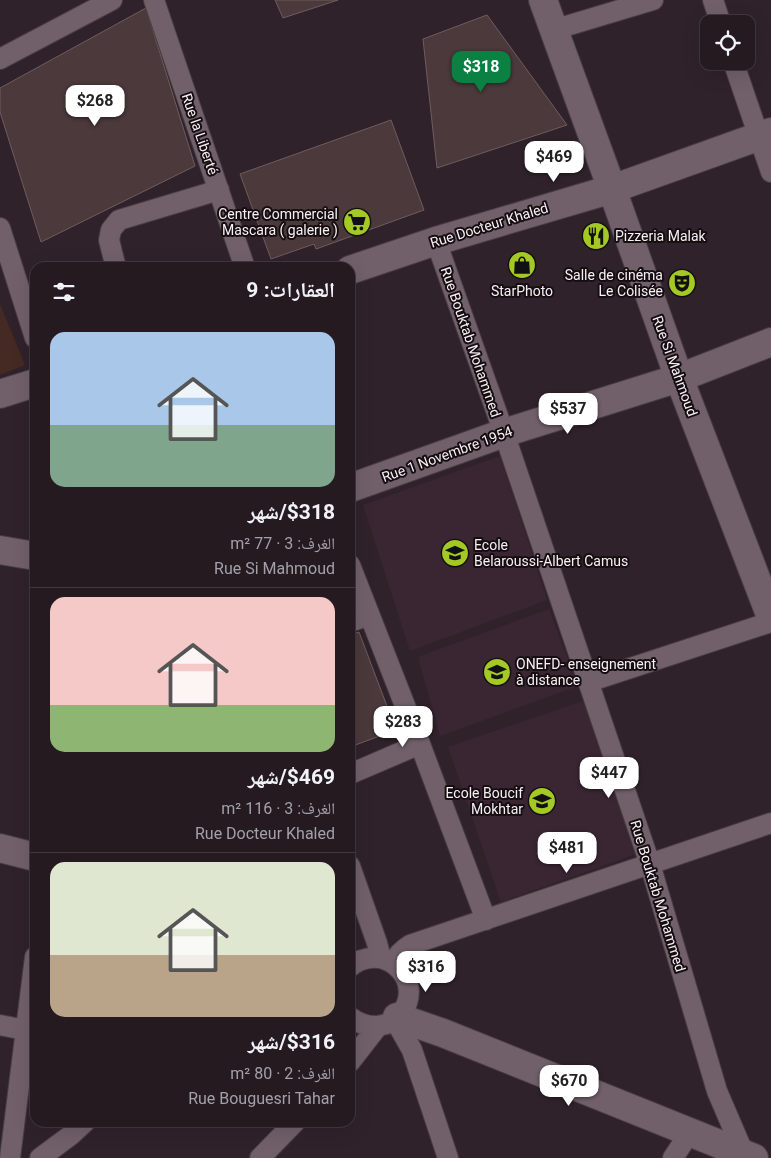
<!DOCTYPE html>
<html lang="ar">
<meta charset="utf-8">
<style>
:root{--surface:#241a20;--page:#30272d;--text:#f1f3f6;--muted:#a3a1a5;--line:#41383e;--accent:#0b8043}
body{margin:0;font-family:Roboto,"Noto Naskh Arabic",sans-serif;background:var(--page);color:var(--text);direction:rtl;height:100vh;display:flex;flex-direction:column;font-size:19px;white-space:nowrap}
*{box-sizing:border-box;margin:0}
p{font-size:16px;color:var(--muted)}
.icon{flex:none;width:28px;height:28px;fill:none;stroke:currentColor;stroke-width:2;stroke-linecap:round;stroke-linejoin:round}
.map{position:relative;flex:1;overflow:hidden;direction:ltr}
.sheet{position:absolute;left:30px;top:262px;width:325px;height:865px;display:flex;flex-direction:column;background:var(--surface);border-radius:15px;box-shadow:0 5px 20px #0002,0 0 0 1px var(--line);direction:rtl}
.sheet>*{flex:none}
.tools{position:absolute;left:700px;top:15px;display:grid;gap:10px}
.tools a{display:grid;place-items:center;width:55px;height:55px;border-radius:10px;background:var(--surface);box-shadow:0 5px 20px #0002,0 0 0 1px var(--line);font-size:25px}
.price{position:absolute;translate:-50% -42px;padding:0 11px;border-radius:10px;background:#fff;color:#222;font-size:16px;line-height:32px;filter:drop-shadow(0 1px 2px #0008)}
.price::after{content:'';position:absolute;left:50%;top:30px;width:15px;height:11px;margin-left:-8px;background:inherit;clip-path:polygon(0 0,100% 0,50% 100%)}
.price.selected{background:var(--accent);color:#fff}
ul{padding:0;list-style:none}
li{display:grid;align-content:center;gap:10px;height:265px;padding:0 20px}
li+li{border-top:1px solid var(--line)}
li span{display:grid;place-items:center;height:155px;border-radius:15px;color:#555}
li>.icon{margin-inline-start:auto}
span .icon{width:90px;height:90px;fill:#fffc;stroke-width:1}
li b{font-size:21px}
h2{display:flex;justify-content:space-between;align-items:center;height:60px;padding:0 20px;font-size:21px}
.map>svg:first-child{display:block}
</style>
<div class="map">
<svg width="771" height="1158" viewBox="0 0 771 1158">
<rect width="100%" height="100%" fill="#30222a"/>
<path fill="#3a2633" d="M500 456 547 600 410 651 363 505Z
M549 609 578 686 440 736 418 657Z
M583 701 636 854 501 902 448 747Z"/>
<path fill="#442a22" d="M0 304 25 365 0 375Z"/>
<path fill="#4b393b" stroke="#705c5f" d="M275 0H338L283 18Z
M146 8 195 166 41 242 0 112V88Z
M487 15 567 125 437 168 423 39Z
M391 120 424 210 316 249 314 244 271 259 240 174Z
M359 632 396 730 350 747V635Z"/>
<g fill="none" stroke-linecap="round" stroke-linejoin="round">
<g stroke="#4a3d44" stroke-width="22">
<path id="street" d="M154 0 245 268
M713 0 721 24
M553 30 653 0
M0 59 112 0
M733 61 771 172
M0 228 35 338
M436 241 504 433 650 864 717 1091 744 1154
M116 268 109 240 111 230 119 220 219 190
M350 565 420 744 486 920
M350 622 369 615
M588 682 771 622
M350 774 420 744
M350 866 377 943 381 958
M393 963C397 955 402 950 410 945L771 823
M350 967C358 960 368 957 379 958 385 959 391 962 396 966 430 995 390 1047 350 1017
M395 1020 412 1050 448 1158
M0 1025 25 1030
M350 1062 378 1026
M10 1158 35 957
M40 1158 71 1135 85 1122
M260 1158 295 1122
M673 1158 690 1132"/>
</g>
<g stroke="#4a3d44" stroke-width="30">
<path id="secondary" d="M543 0 612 189 679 378 771 617
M350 270 436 241 612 189 771 132
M0 394 35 383
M350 488 504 433 679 378 771 342
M0 550 35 556
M0 848 35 857
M397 1017 443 1033 754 1158"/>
</g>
<use href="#street" stroke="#71606a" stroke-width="20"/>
<use href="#secondary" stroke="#71606a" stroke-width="28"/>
</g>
<defs>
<g id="supermarket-disc" transform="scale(1.4375)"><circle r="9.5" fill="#a4c824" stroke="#140e11"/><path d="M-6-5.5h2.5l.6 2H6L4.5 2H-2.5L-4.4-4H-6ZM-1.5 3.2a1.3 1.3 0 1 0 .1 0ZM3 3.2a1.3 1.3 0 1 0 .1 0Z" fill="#111"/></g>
<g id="restaurant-disc" transform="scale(1.4375)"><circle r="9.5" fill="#a4c824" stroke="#140e11"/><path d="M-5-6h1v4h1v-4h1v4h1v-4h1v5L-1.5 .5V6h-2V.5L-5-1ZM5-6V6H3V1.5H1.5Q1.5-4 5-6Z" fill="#111"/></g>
<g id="shop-disc" transform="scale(1.4375)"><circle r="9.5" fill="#a4c824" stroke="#140e11"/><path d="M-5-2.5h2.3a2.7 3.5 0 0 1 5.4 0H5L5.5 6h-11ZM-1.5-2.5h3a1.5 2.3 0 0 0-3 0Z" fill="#111"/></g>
<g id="theatre-disc" transform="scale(1.4375)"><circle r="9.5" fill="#a4c824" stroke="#140e11"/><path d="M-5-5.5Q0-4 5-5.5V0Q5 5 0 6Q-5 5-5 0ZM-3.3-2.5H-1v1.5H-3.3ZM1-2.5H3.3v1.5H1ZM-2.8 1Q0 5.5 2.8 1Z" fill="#111"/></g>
<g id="school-disc" transform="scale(1.4375)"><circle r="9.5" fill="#a4c824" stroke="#140e11"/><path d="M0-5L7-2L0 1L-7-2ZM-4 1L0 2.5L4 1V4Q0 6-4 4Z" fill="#111"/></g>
<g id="university-disc" transform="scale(1.4375)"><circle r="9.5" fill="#a4c824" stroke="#140e11"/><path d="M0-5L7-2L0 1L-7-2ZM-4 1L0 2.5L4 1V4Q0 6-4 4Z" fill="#111"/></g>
</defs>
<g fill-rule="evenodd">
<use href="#supermarket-disc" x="357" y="222"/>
<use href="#restaurant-disc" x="596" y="236"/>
<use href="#shop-disc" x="522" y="265"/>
<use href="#theatre-disc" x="682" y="283"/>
<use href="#school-disc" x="455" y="553"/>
<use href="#university-disc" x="497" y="672"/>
<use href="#school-disc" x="542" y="801"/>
</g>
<g text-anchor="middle" stroke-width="4" stroke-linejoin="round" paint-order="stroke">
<g font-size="14" fill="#f9eff4" stroke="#140e11">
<text transform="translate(200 134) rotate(71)" y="5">Rue la Liberté</text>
<text transform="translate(489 225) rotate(-17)" y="5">Rue Docteur Khaled</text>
<text transform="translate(471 342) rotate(71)" y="5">Rue Bouktab Mohammed</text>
<text transform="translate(675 366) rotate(70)" y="5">Rue Si Mahmoud</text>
<text transform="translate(447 454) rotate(-20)" y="5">Rue 1 Novembre 1954</text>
<text transform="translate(658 896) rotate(73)" y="5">Rue Bouktab Mohammed</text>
</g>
<g font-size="14" fill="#f9eff4" stroke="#140e11" text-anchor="end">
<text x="338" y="219">Centre Commercial<tspan x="338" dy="16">Mascara ( galerie )</tspan></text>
<text x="615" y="241" text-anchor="start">Pizzeria Malak</text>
<text x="663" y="280">Salle de cinéma<tspan x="663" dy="16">Le Colisée</tspan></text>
<text x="522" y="296" text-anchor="middle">StarPhoto</text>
<text x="474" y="550" text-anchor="start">Ecole<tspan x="474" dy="16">Belaroussi-Albert Camus</tspan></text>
<text x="516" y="669" text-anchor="start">ONEFD- enseignement<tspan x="516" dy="16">à distance</tspan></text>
<text x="523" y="798">Ecole Boucif<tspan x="523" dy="16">Mokhtar</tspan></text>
</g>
</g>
</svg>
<div class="tools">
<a><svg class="icon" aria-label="locate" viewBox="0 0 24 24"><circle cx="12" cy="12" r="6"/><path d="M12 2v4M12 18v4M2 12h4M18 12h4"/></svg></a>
</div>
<b class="price selected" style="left:481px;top:93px">$318</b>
<b class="price" style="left:95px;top:127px">$268</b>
<b class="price" style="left:554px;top:183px">$469</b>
<b class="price" style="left:568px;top:435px">$537</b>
<b class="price" style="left:403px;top:748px">$283</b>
<b class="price" style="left:609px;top:799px">$447</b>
<b class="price" style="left:567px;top:874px">$481</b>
<b class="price" style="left:426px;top:993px">$316</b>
<b class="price" style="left:569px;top:1107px">$670</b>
<section class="sheet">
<h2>العقارات: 9<svg class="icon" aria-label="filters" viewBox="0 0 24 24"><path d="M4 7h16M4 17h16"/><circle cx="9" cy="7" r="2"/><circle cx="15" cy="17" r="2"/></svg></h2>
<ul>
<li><span style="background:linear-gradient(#a9c7e8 60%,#7fa58c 0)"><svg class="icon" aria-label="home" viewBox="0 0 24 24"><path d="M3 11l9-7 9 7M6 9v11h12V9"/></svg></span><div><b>$318/شهر</b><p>الغرف: 3 · 77 m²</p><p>Rue Si Mahmoud</p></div></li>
<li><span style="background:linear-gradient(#f6c9c9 70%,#8fb573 0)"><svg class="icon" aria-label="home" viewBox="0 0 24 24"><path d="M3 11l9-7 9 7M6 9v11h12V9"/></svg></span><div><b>$469/شهر</b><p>الغرف: 3 · 116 m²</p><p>Rue Docteur Khaled</p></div></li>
<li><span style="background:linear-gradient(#dfe7d0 60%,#b9a48a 0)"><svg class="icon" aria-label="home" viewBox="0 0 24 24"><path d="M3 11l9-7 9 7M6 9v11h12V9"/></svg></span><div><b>$316/شهر</b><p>الغرف: 2 · 80 m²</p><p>Rue Bouguesri Tahar</p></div></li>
</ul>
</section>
</div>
